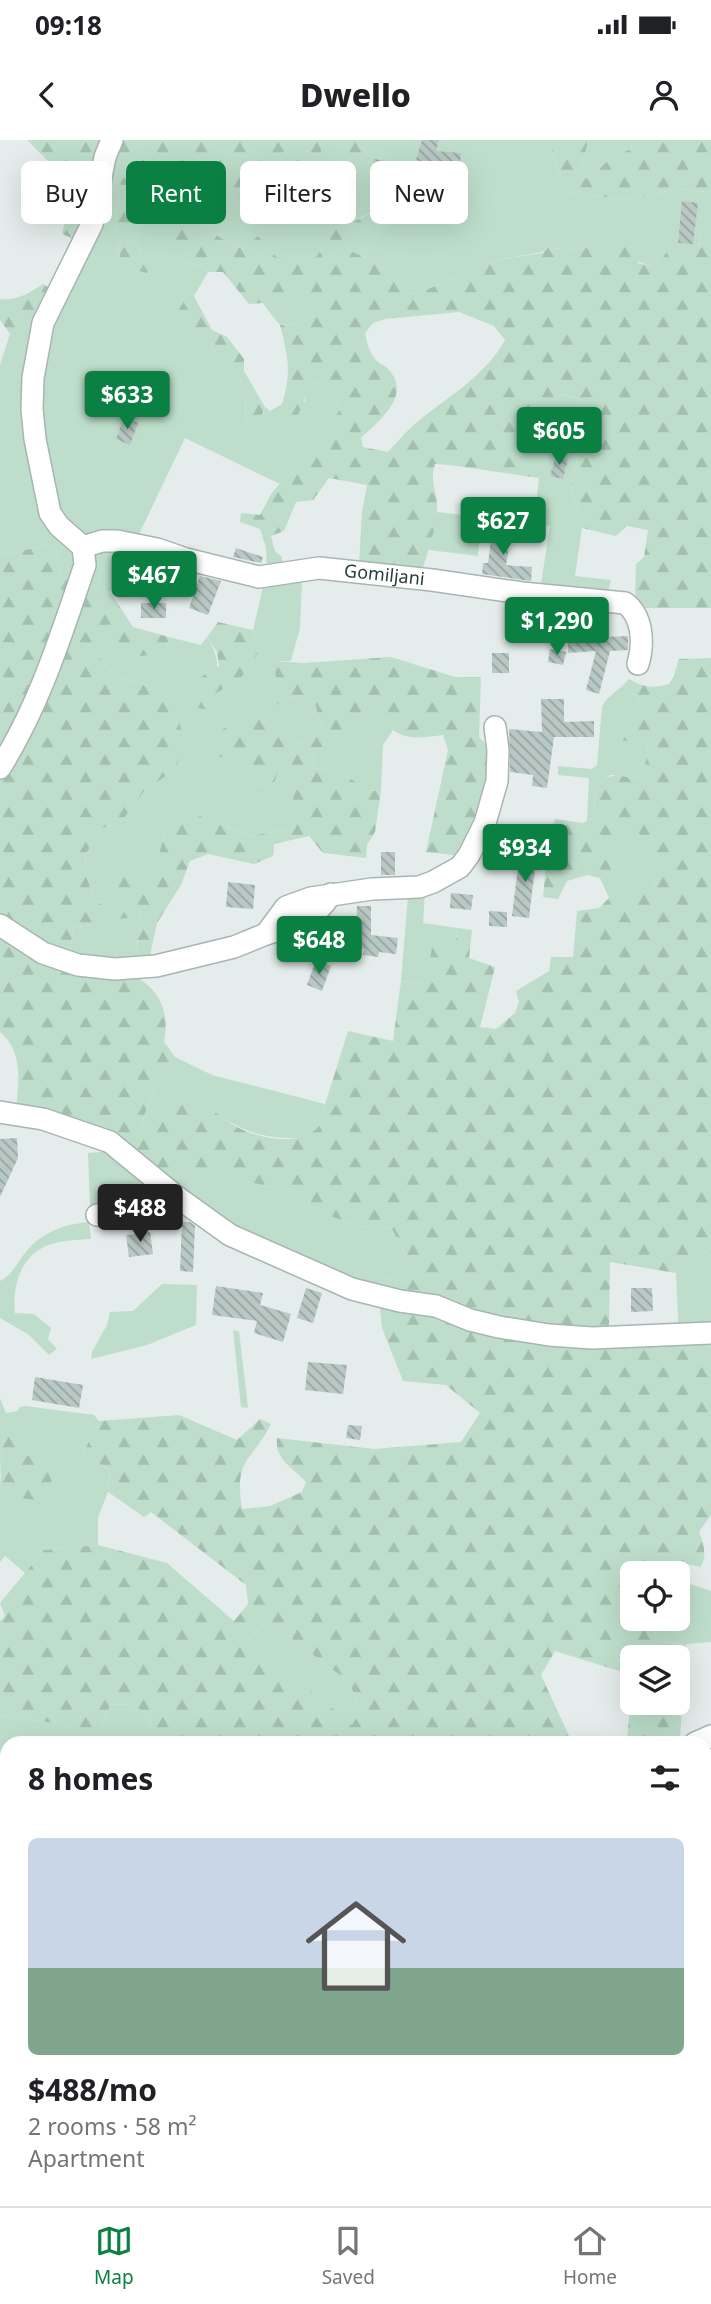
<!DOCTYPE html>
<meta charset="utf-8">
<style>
:root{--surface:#fff;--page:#f6f6f6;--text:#202124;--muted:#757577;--line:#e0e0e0;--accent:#0b8043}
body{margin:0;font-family:"Noto Sans",sans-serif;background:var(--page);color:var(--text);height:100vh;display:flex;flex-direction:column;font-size:26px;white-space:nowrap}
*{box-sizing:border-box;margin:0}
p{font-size:23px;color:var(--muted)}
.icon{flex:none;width:38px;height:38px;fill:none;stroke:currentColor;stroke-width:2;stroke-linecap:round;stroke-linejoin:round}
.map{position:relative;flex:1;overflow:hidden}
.details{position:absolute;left:0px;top:1596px;width:712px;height:471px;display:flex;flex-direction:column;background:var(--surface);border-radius:21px 21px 0 0;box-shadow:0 7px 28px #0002}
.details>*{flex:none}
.banner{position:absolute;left:21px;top:21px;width:670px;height:63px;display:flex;gap:14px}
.controls{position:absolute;left:620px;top:1421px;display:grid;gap:14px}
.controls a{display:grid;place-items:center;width:70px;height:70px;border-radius:10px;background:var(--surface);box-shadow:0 7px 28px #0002;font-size:35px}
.price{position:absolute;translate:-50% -60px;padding:0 16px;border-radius:7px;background:var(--accent);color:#fff;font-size:23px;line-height:46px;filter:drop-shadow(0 2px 4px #0008)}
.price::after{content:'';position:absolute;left:50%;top:42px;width:21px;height:16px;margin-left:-10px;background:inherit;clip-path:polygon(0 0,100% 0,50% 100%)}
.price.current{background:#222;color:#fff}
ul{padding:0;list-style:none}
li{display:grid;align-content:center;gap:14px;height:371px;padding:0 28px}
li span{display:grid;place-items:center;height:217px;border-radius:10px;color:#555}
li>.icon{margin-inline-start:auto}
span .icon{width:126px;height:126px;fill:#fffc;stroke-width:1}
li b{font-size:30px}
h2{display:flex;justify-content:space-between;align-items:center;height:84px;padding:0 28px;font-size:30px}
.pill{padding:0 24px;border-radius:10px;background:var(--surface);box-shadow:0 7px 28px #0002;font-size:24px;line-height:63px}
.pill.current{background:var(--accent);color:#fff}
.status{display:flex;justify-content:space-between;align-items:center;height:49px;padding:0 35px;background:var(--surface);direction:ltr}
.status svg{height:19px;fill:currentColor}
header{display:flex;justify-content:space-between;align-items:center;height:91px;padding:0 28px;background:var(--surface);font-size:32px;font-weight:800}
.tabs{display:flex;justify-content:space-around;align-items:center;height:98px;border-top:2px solid var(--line);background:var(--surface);font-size:19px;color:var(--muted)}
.tabs a{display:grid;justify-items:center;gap:4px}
.tabs .current{color:var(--accent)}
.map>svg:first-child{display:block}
</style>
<div class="status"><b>09:18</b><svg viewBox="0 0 49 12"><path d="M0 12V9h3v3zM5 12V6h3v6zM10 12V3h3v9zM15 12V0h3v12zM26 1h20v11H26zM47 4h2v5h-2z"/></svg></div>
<header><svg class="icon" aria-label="back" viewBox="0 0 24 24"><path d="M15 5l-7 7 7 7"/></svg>Dwello<svg class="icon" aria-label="person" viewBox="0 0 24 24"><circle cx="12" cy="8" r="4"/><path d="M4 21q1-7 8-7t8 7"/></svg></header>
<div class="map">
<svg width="711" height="2066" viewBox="0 0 711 2066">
<defs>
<pattern id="forest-firs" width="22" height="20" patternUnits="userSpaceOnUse" patternTransform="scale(1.75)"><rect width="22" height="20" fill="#bedecb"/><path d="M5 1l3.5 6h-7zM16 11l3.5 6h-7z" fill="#a3c0af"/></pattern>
<pattern id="building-back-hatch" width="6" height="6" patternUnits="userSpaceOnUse" patternTransform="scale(1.75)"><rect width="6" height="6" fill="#b9c8c4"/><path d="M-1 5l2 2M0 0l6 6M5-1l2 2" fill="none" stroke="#96a4a0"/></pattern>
</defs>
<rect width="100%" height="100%" fill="#e4edeb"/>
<path fill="#bedecb" d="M321 0H340V27L359 26 368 0H550C551 14 562 36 566 52L625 60 677 49 706 52 711 58V80L702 88 699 108 662 119 650 126 595 105 579 110 548 108 542 112 497 120 423 151 408 154 400 139 374 121 348 110 346 103 382 75 377 69C350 83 333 91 316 117H277L258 96 244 109 232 105 202 86 208 56 241 62 262 56 294 40 321 31Z
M588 0H638L630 9 608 21 588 38 582 37V27Z
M88 40 143 47 134 60 114 64 120 119 141 114 135 101 142 83 150 74 171 78 180 122 200 125 208 132 194 156 188 155 211 208C219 213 221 219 227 224 250 244 245 259 246 288L263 275 265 267 270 271 269 280 305 261 307 248 311 243C329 244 335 253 340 270L280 344 185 298 111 453 61 437 56 409 49 405 6 414 0 413V225L10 194 26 197 74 99Z
M305 151 315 162V176L299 184 280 185 274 178 281 176 287 154Z
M560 254 590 262 571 348 582 388 575 436 611 440 607 456 540 450 550 386 534 384 539 338Z
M437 372 482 377 478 416 429 410Z
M302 440 300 488 291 521H274L286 557 301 558 315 564 322 588 318 595 296 604 248 571V620L281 624 292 633 296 649 292 668 295 688 250 696 200 676 164 693 156 727 143 739 132 719 134 769H139C143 784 136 801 136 817L111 818 70 814 73 788 88 785 100 763 93 758 85 730 86 714 101 689 122 681 145 650 175 630 165 551 116 537 99 517 102 508 141 516 166 512 169 497 201 505 207 497C227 530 214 537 198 567L211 570 215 554 241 538 258 513 253 490 264 442Z
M623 545 639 558 640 565 621 599 648 606 644 632 636 638 610 635 595 648 594 677 587 681 589 638 558 635V626L592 629 597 625 602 567 606 560Z
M371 566 393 590 383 605 381 651 368 650 340 632 313 628 314 609C340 605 356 586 371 566Z
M639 693 656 745 623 758 602 710Z
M425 752 423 783 458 788 454 810 425 844 401 841 408 756Z
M175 917 212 935 325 964C322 973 320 988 312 994 305 999 294 998 286 998 253 996 238 988 211 970L149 990 142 988C145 963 162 937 175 917Z
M112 1011 164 1058 94 1069 90 1064 88 1013Z
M177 1024 275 1048 324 1074 359 1086 392 1089 410 1122V1143L383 1138 382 1149 353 1142 233 1088 167 1038Z
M89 1082 91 1099C76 1100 60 1100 46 1106 20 1117 12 1148 15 1173L34 1174 51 1188 48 1199 57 1209 49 1215 29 1195 0 1178V1141C11 1135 15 1127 22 1117 39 1093 61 1085 89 1082Z
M711 1108V1207L706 1204 679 1199 676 1133Z
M162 1144 197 1145 196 1185 147 1205 91 1219 92 1212 107 1185 110 1172 133 1171Z
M233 1190 239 1191 248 1268 241 1267Z
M0 1258 6 1273 18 1271 19 1267 25 1266 94 1275 99 1281 83 1313 110 1330 108 1352 98 1377V1405L44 1410 25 1433 5 1416 0 1422V1336L1 1345 31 1317 16 1309 5 1296 0 1317Z
M681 1441 711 1451V1502L686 1504 658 1502 655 1496 657 1479H677V1457Z
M267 1480 349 1542 361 1570 352 1586 249 1499Z
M133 1564 151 1577 149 1603H95L110 1565Z
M2 1576 67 1585 77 1596 75 1603H7V1630L0 1633V1578Z"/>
<path fill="url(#forest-firs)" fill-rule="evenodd" d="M27 0H321V31C293 40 269 54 240 62L89 40 74 99 62 94 69 62 51 24Z
M340 0H368L359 26 340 27Z
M550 0H600L588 1 582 27V37L588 38 608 21 630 9 638 0H711V58L706 52 677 49 625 60 566 52C562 36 551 13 550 0Z
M134 60 170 61 205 68 202 86 232 105 243 109 258 96 277 117H316L327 101 330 89 342 88 378 69 382 75 347 103 348 110 374 121 400 139 408 154 423 151 497 120 542 113 548 108 579 110 594 105 634 104 638 123 650 126 662 119 670 107 699 108 702 88 711 80V468H641L635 462 636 424 644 417 648 390 627 386 616 396 582 388 571 348 590 262 561 254 539 338 450 325 435 324C429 343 438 352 437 369 436 390 428 411 422 431L359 425 362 372 367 345 329 338 313 360 296 362 284 391 271 396 275 411 282 417 283 428H267L266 408 260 389 240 382 241 373 260 375 271 354 340 270C335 253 329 244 311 243L297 278 288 283 268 281 270 271 282 264C292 232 288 217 280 185L299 184 315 176V162L305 151 288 154 281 176 274 178 263 163 249 164 223 132H208L200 125 180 122 166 107 170 78 150 74 142 83 135 101 141 114 149 119 148 133 129 129 120 119 114 64ZM459 172 494 186 505 200C486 234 453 254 423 277 410 287 399 300 388 312L363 307 361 298C379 281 413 255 388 229 386 226 382 225 379 223 370 216 367 203 365 193L373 183 385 179Z
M43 144 50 148 26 198 10 194 0 180V159C17 161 29 153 43 144Z
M188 154 194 156 212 190 227 197 244 219V231L265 267 259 284 254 288H246C246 261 249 242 227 225 221 219 219 213 211 208L199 213 175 187V176Z
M49 405 56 409 61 437 111 453 133 487 169 497 166 513 141 516 103 509 99 517 116 537 165 551 174 563 185 603 175 630 145 650 122 681 101 689 86 714 85 730 93 758 105 767V774L88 785 73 788 70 814C117 829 176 836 164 902L175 917C162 937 145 963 142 988L149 990 178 965C190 965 200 965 211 970 221 975 229 983 239 988 260 999 302 1007 318 987L348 891 393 901 401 841 425 844 432 808 454 810 458 788 472 790 469 818 495 827 480 887 496 889 515 873 519 862 516 851 549 831 551 817H573L577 771 599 768 609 758 600 738 587 735 567 741 558 759 543 757 548 705 555 679 583 683 594 677 595 648C611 631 615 636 636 638L644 632 648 606 621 600 625 578C635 574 641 570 639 558L623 545 629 539C643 547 652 549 669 544L674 536 679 519 711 518V1108L676 1133 610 1122 609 1188 697 1199 711 1207V1375L699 1392C704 1403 707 1416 701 1427L673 1421 669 1431 671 1433H632V1479H657L655 1496 658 1502 686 1504 680 1599 659 1602 627 1600 632 1546V1563H677V1517H632V1535L555 1511 541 1535 570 1598 567 1603H149L151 1577 132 1564 110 1565 95 1603H75L77 1596 67 1585 2 1576 0 1578V1481L5 1476 0 1463 44 1410 98 1405 167 1423 234 1481 248 1464 246 1445 151 1372 144 1377 108 1352 110 1330 83 1313 99 1281 179 1275 237 1300 260 1279 271 1284C251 1323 234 1318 242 1369L270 1366 302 1352 306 1342C293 1327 275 1321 277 1298L374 1309 461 1302 480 1273 446 1245 403 1241 382 1188 380 1170 383 1138 410 1143V1122L392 1089 359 1086 324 1074 275 1048 178 1025 167 1038 16 968C19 941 23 911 0 892V413L6 414ZM639 693 656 745 623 758 603 710ZM267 1480 349 1542 361 1570 352 1585 249 1499Z
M218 482 253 490 258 513 241 538 215 554 211 570 197 568 201 537 219 526 217 512 207 497Z
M391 517 455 537H481L479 597 492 611 491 637 461 716 426 712 448 610 443 595C404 601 396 598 371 566 355 588 342 605 314 609L313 628 340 632 368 650 381 651 375 692 367 705 366 718 323 713 309 696 274 704 273 716 254 724 208 714 190 721 181 745 157 783 150 816 136 817C136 801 143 784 139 769H134L128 778 119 779C113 754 106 733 132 719L143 739 156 727 164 693 170 687 200 676 250 696 295 688C294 680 291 672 292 665 295 645 299 638 281 625L271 650 253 651 248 621 219 617 215 595 248 571 296 604 318 595 322 588 315 564 301 558 286 557 273 568 263 560 276 537 274 521 304 523Z
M5 1295 13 1297 16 1309C37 1320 68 1336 41 1361L13 1357 1 1345 0 1317Z
M7 1630V1765L0 1761V1633Z
M705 1682 711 1684V2066H0V1810L7 1807V2060H705Z"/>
<path fill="url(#building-back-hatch)" d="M422 0H439L436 11 461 13 459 40 443 38 444 28 416 20Z
M374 19 416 25 414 40 372 34Z
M682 61 698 63 693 104 678 103Z
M124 277 138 283 130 305 116 299Z
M556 315 568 319 563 339 550 336Z
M493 384 512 387 506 425 532 427 531 441 482 434 483 423H488Z
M236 408 263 417 261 423 233 417Z
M200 436 221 441 208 475 189 468Z
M141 463H166V478H141Z
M569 471 586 472 585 498 628 496V510L610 511 599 554 586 550 596 511 568 513Z
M550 509 566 512 563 525 548 522Z
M492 513H509V533H492Z
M541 559H564V582L594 581V597H554L547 648 532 646 533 635 510 632 509 589 542 592Z
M520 711 537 712 529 778 512 776Z
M381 712H395V735H381Z
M228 742 255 745 253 769 226 767Z
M451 753 473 755 471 770 450 768Z
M357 766H371V795L398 798 396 814 379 812 378 817 363 815 364 809 330 805 331 790 356 793Z
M489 771 507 772V787L489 786Z
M316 820 331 826 322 851 307 845Z
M17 998 18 1018 0 1057V999Z
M182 1082H190L195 1086 193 1132 180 1131Z
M150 1092 153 1114 129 1117 126 1095Z
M216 1146 263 1153 260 1165 291 1174 283 1202 254 1193 257 1181 212 1175Z
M306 1148 322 1153 313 1183 297 1178Z
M631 1148H652L653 1171 631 1172Z
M308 1222 347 1225 343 1254 305 1250Z
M35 1237 83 1245 79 1268 32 1260Z
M348 1285 362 1286 360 1300 346 1298Z"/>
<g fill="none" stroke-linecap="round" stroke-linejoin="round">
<g stroke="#a7b5b3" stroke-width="24">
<g id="minor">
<path id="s1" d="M83 407 102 401H117L157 409 186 419 259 437 319 428 432 440 522 453 625 463C643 476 644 504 638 524"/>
<path d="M0 628C40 564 61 495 85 425L83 407 59 386 50 373 35 299 32 269 33 238 43 183 92 84 105 17 112 0"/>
<path d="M0 785 43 813 78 825 115 829 156 826 234 807 266 794 286 767 311 758 372 749 419 747 433 742 460 727 469 715 485 683 497 641 498 610 495 587"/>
<path d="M266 794C294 786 314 781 331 754"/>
<path d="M0 972 43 979 110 1002 177 1057 230 1095 352 1149 400 1161 436 1166 470 1180 499 1187 549 1195 592 1198 711 1193"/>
<path d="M97 1075 157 1069 177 1057"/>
<path d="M695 1603 711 1596"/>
<path d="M0 1928 7 1919"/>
</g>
</g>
<use href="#minor" stroke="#fff" stroke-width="21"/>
</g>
<g text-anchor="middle" stroke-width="6" stroke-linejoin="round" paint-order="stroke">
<g font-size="18" fill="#243f3c" stroke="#f5faf8">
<text dy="6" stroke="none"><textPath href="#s1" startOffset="308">Gomiljani</textPath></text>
</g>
</g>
</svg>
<div class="controls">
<a><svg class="icon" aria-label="locate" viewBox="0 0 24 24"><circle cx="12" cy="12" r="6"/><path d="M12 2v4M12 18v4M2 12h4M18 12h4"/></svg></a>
<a><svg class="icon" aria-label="layers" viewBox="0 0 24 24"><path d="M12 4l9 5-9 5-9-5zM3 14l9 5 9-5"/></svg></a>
</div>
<b class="price" style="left:127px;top:291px">$633</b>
<b class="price" style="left:559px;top:327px">$605</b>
<b class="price" style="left:503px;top:417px">$627</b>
<b class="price" style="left:154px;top:471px">$467</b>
<b class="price" style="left:557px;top:517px">$1,290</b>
<b class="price" style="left:525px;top:744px">$934</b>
<b class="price" style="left:319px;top:836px">$648</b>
<b class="price current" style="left:140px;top:1104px">$488</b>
<div class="banner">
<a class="pill">Buy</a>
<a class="pill current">Rent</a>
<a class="pill">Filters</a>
<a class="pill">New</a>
</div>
<section class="details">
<h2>8 homes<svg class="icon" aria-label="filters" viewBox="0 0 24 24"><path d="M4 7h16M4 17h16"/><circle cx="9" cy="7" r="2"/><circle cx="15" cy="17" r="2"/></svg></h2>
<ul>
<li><span style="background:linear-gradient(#c9d6e8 60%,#7fa58c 0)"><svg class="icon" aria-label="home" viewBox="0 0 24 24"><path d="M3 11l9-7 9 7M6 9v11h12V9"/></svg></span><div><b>$488/mo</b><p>2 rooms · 58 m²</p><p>Apartment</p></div></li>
</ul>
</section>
</div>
<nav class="tabs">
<a class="current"><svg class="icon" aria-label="map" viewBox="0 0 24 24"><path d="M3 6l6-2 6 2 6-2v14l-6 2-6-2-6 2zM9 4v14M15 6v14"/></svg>Map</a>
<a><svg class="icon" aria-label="saved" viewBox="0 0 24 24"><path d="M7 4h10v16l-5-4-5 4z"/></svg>Saved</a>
<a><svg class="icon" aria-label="home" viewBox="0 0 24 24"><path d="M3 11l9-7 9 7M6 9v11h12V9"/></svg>Home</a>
</nav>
